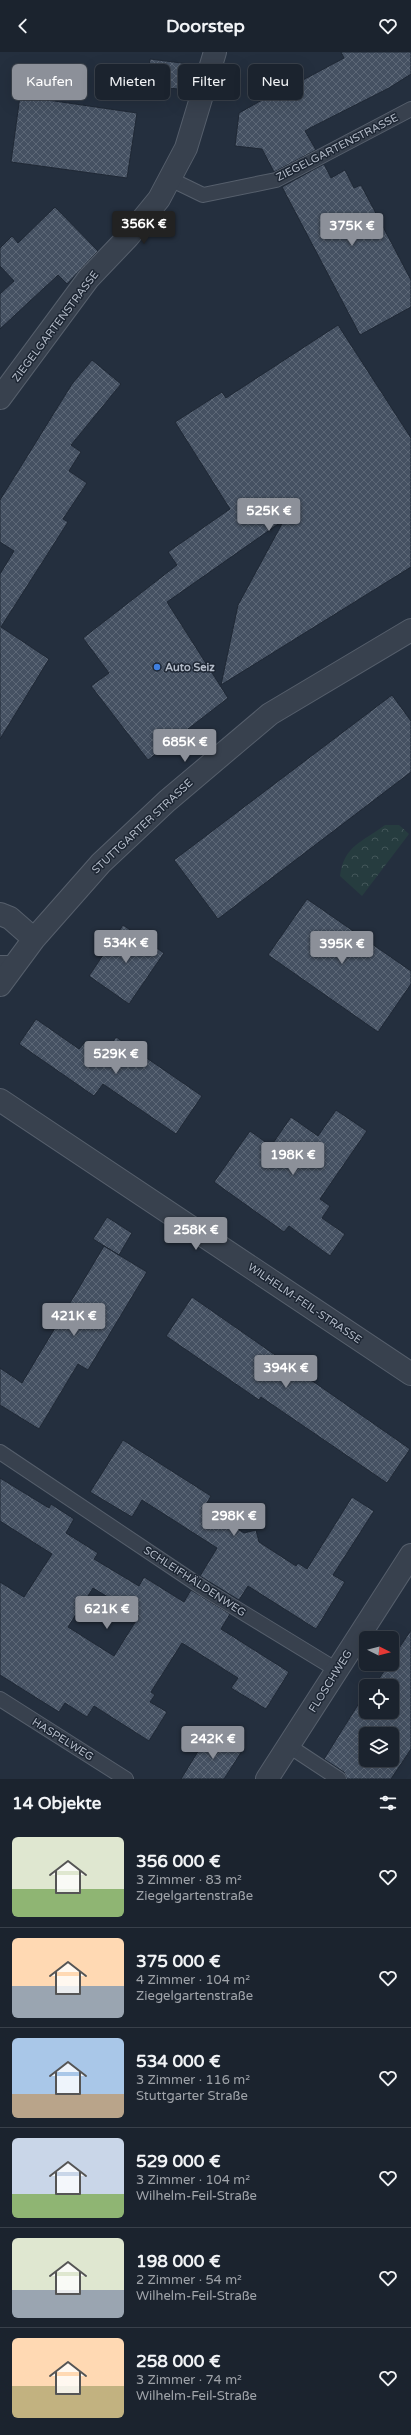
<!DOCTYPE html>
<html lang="de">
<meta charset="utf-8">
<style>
:root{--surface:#1b232e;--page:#242b36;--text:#f1f3f6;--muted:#a0a4aa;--line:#39404a;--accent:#8c9099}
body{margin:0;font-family:"Varela Round",sans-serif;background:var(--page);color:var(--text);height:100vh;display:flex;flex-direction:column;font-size:15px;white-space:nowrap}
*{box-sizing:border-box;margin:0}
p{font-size:13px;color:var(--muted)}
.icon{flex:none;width:22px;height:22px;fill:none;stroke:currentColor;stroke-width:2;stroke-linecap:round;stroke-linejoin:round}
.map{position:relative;height:1727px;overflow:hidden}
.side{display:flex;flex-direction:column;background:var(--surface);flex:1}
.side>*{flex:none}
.banner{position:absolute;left:12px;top:12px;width:387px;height:36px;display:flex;gap:8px}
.needle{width:26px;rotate:96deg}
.buttons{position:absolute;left:359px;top:1579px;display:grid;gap:8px}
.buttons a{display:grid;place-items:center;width:40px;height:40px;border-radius:6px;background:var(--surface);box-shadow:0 4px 16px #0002,0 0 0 1px var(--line);font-size:20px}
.price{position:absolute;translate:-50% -34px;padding:0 9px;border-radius:4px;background:var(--accent);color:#fff;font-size:13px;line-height:26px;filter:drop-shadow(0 1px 2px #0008)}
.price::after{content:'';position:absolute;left:50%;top:24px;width:12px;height:9px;margin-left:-6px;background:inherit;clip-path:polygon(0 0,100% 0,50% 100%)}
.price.current{background:#222;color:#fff}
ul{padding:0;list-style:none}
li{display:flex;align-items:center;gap:12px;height:100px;padding:0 12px}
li+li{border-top:1px solid var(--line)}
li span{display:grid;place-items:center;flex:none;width:112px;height:80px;border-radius:6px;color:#555}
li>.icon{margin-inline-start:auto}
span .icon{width:48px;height:48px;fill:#fffc;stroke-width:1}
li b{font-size:17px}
h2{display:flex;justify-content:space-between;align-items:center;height:48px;padding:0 12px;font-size:17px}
.chip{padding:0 14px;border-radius:6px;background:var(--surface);box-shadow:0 4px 16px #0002,0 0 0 1px var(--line);font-size:14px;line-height:36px}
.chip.current{background:var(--accent);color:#fff}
header{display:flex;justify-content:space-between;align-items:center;height:52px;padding:0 12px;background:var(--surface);font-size:18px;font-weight:700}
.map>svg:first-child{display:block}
</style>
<header><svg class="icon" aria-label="back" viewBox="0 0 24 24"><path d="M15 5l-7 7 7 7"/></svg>Doorstep<svg class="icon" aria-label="heart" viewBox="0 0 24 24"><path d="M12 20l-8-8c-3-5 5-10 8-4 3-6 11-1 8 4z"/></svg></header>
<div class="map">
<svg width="411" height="1727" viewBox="0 0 411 1727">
<defs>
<pattern id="forest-crowns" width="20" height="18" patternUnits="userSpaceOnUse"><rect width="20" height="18" fill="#263c3f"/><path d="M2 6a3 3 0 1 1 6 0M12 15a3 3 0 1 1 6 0" fill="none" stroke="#435659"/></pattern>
<pattern id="building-cross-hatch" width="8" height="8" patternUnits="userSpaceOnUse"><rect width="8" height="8" fill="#455162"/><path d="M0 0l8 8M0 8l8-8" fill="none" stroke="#5d6877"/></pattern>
</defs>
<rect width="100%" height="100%" fill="#242f3e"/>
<path fill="url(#forest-crowns)" d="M385 773H399L409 782 362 844 340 824C344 793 363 790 385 773Z"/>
<path fill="url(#building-cross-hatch)" stroke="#1f2835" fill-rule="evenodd" d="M341 0H411V22L389 36 310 76 305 79 316 98 274 120 262 97 235 94 239 61 287 34 288 36 344 6Z
M150 7 189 12 185 38 147 33Z
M20 44 137 61 127 126 11 110Z
M324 112 331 126 345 118 354 136 361 133 411 228V255L360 283 282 135Z
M55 155 98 199 67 232 58 223 0 277V242L14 229 0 214V196L12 184 18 191Z
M338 273 411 386V515L221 633 238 553 284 468 167 550 228 646 148 708 91 634 109 621 83 586 177 513 168 500 230 457 175 370 222 340 226 346Z
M92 308 121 332 71 393 81 400 69 419 87 431 63 467 68 470 1 575 49 607 0 687V522L14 499 0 490V448L72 332Z
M392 643 411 669V720L218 867 174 808Z
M307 847 411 919V932L378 980 268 903Z
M123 873 164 901 129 952 89 924Z
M36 967 79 997 84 991 103 1004 116 985 202 1044 176 1082 103 1032 94 1044 19 992Z
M336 1058 367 1079 320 1147 330 1154 322 1166 345 1182 330 1204 289 1174 284 1180 214 1130 250 1079 271 1094 291 1065 318 1084Z
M107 1165 132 1181 119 1203 93 1187Z
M104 1194 147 1220 88 1318 78 1312 39 1377 0 1353V1316L22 1331Z
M192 1245 410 1397 387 1431 261 1345 259 1348 166 1284Z
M123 1388 211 1444 204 1456 244 1481 256 1478 259 1490 296 1514 298 1511 307 1517 352 1445 374 1459 333 1523 345 1530 316 1577 248 1534 239 1548 200 1524 217 1496 142 1448 132 1465 90 1440Z
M0 1426 49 1456 51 1452 74 1467 66 1481 98 1501 94 1507 139 1534 144 1525 184 1550 191 1538 230 1562 221 1577 289 1620 266 1657 231 1636 238 1626 182 1591 151 1640 155 1643 150 1650 167 1660 149 1689 94 1654 87 1665 65 1651 59 1660 0 1623V1530L24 1545 52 1502 0 1469ZM93 1536 139 1564 114 1604 68 1575Z
M411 1578V1697L391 1727H347L344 1720 324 1707 366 1640V1660H392V1634H374L389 1612H392V1607ZM366 1682H392V1708H366Z
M210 1680 242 1699 224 1727H181Z"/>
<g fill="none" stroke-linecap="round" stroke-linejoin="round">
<g stroke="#565f6c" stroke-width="16">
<path id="lane" d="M170 127 203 143 276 128 411 57
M0 911H16
M0 1400 206 1538 337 1618
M0 1647 126 1727
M289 1694 339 1727"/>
</g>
<g stroke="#565f6c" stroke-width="24">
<path id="street" d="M0 346 88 227 128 185 159 147 186 96 215 0
M0 862 10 866 34 887
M0 933 34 887 101 811 167 749 270 662 411 578
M0 1048 411 1322
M267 1727 411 1503"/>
</g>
<use href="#lane" stroke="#38414e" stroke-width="14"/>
<use href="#street" stroke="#38414e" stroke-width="22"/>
</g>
<circle fill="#3f7fe0" stroke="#1d2633" stroke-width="1.5" cx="157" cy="615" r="4"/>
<g text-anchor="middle" stroke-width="3" stroke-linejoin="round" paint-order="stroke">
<g font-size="11" fill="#b4bcc9" stroke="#1d2633">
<text transform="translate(337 95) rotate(-27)" y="4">ZIEGELGARTENSTRASSE</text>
<text transform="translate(55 274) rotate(-53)" y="4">ZIEGELGARTENSTRASSE</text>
<text transform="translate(142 774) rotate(-43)" y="4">STUTTGARTER STRASSE</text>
<text transform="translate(305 1251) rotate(34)" y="4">WILHELM-FEIL-STRASSE</text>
<text transform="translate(195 1529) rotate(33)" y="4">SCHLEIFHÄLDENWEG</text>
<text transform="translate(330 1629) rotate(-58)" y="4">FLOSCHWEG</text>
<text transform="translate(63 1687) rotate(32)" y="4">HASPELWEG</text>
</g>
<g font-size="11" font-weight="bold" fill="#b4bcc9" stroke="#1d2633" text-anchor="start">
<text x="165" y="619">Auto Seiz</text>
</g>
</g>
</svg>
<div class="buttons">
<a><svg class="needle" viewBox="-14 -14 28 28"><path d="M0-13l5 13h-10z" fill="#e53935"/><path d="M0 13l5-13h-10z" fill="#a0a4aa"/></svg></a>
<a><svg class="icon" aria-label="locate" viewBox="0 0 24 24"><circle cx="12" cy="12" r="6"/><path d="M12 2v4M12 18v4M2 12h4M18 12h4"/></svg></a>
<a><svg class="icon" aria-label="layers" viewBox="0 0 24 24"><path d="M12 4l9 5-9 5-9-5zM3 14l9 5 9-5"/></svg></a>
</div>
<b class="price current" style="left:144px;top:193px">356K €</b>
<b class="price" style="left:352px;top:195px">375K €</b>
<b class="price" style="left:269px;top:480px">525K €</b>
<b class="price" style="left:185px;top:711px">685K €</b>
<b class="price" style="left:126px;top:912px">534K €</b>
<b class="price" style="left:342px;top:913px">395K €</b>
<b class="price" style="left:116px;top:1023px">529K €</b>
<b class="price" style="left:293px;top:1124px">198K €</b>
<b class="price" style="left:196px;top:1199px">258K €</b>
<b class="price" style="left:74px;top:1285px">421K €</b>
<b class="price" style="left:286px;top:1337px">394K €</b>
<b class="price" style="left:234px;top:1485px">298K €</b>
<b class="price" style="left:107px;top:1578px">621K €</b>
<b class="price" style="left:213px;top:1708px">242K €</b>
<div class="banner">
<a class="chip current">Kaufen</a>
<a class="chip">Mieten</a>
<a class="chip">Filter</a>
<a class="chip">Neu</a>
</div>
</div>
<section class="side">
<h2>14 Objekte<svg class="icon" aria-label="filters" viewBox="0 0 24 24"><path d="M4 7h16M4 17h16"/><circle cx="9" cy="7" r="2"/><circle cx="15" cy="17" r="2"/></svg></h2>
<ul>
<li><span style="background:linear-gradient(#dfe7d0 65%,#8fb573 0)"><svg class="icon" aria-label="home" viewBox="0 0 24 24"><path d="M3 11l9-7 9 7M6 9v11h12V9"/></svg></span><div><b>356 000 €</b><p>3 Zimmer · 83 m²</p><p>Ziegelgartenstraße</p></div><svg class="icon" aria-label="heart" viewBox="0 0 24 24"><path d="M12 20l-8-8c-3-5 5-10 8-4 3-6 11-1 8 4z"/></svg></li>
<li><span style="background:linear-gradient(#ffd9b3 60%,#9aa5b1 0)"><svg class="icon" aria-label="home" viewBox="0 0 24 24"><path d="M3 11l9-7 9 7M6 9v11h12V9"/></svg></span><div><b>375 000 €</b><p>4 Zimmer · 104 m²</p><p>Ziegelgartenstraße</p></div><svg class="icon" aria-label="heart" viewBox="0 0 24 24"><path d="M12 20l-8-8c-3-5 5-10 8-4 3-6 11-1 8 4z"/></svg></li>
<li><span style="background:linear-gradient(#a9c7e8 70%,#b9a48a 0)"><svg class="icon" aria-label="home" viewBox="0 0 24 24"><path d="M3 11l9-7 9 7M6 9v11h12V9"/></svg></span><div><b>534 000 €</b><p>3 Zimmer · 116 m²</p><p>Stuttgarter Straße</p></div><svg class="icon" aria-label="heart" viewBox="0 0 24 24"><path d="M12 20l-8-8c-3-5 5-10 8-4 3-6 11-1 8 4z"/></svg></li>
<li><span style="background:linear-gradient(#c9d6e8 70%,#8fb573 0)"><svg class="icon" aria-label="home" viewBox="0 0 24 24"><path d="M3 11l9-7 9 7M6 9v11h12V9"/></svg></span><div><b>529 000 €</b><p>3 Zimmer · 104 m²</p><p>Wilhelm-Feil-Straße</p></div><svg class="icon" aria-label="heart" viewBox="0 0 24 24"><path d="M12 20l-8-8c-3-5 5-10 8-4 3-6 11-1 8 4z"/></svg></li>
<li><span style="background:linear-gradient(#dfe7d0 65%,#9aa5b1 0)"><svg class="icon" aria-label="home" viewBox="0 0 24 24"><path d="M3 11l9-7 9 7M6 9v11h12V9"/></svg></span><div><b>198 000 €</b><p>2 Zimmer · 54 m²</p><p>Wilhelm-Feil-Straße</p></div><svg class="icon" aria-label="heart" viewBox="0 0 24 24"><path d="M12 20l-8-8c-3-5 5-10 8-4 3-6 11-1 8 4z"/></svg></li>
<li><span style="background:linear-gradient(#ffd9b3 60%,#c2b280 0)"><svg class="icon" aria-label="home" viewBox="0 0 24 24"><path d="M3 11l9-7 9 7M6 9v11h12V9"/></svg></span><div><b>258 000 €</b><p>3 Zimmer · 74 m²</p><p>Wilhelm-Feil-Straße</p></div><svg class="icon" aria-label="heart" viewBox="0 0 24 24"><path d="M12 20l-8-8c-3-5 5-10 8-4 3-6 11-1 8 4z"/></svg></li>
</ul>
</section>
